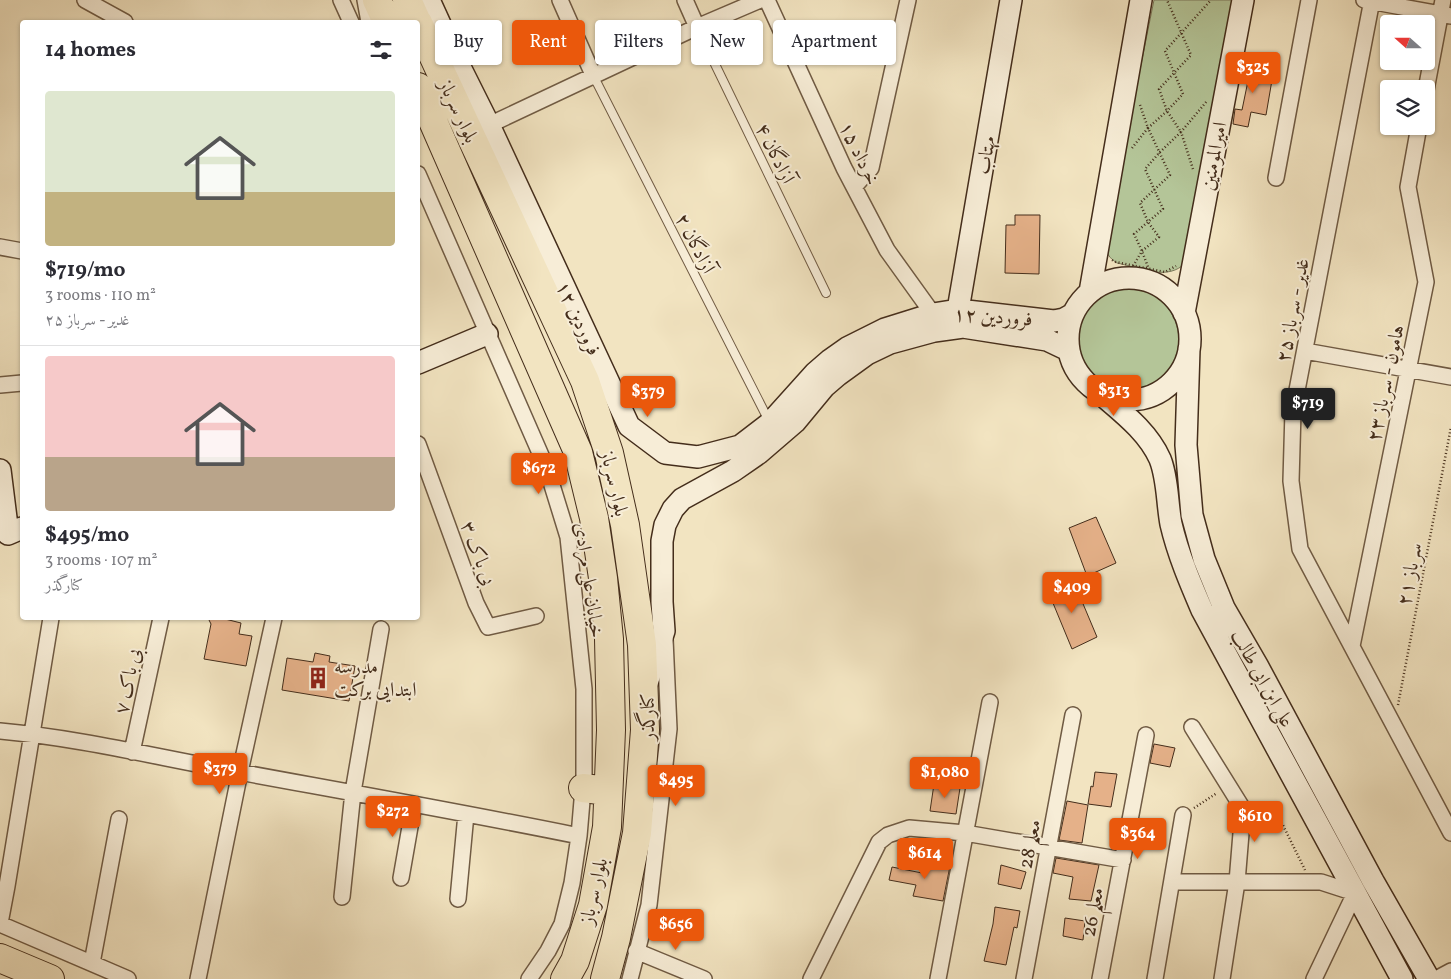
<!DOCTYPE html>
<meta charset="utf-8">
<style>
:root{--surface:#fff;--page:#f2f2f3;--text:#2b2b33;--muted:#7c7c81;--line:#e1e1e2;--accent:#ea580c}
body{margin:0;font-family:Vollkorn,Amiri,serif;background:var(--page);color:var(--text);height:100vh;display:flex;flex-direction:column;font-size:19px;white-space:nowrap}
*{box-sizing:border-box;margin:0}
p{font-size:16px;color:var(--muted)}
.icon{flex:none;width:28px;height:28px;fill:none;stroke:currentColor;stroke-width:2;stroke-linecap:round;stroke-linejoin:round}
.map{position:relative;flex:1;overflow:hidden}
.panel{position:absolute;left:20px;top:20px;width:400px;height:600px;display:flex;flex-direction:column;background:var(--surface);border-radius:5px;box-shadow:0 1px 4px #0004}
.panel>*{flex:none}
.hud{position:absolute;left:435px;top:20px;width:475px;height:45px;display:flex;gap:10px}
.needle{width:32px;rotate:291deg}
.tools{position:absolute;left:1380px;top:15px;display:grid;gap:10px}
.tools a{display:grid;place-items:center;width:55px;height:55px;border-radius:5px;background:var(--surface);box-shadow:0 1px 4px #0004;font-size:25px}
.price{position:absolute;translate:-50% -42px;padding:0 11px;border-radius:5px;background:var(--accent);color:#fff;font-size:16px;line-height:32px;filter:drop-shadow(0 1px 2px #0008)}
.price::after{content:'';position:absolute;left:50%;top:30px;width:15px;height:11px;margin-left:-8px;background:inherit;clip-path:polygon(0 0,100% 0,50% 100%)}
.price.on{background:#222;color:#fff}
ul{padding:0;list-style:none}
li{display:grid;align-content:center;gap:10px;height:265px;padding:0 25px}
li+li{border-top:1px solid var(--line)}
li span{display:grid;place-items:center;height:155px;border-radius:5px;color:#555}
li>.icon{margin-inline-start:auto}
span .icon{width:90px;height:90px;fill:#fffc;stroke-width:1}
li b{font-size:21px}
h2{display:flex;justify-content:space-between;align-items:center;height:60px;padding:0 25px;font-size:21px}
.chip{padding:0 18px;border-radius:5px;background:var(--surface);box-shadow:0 1px 4px #0004;font-size:18px;line-height:45px}
.chip.on{background:var(--accent);color:#fff}
.map>svg:first-child{display:block}
</style>
<div class="map">
<svg width="1451" height="979" viewBox="0 0 1451 979">
<rect width="100%" height="100%" fill="#f2e4c1"/>
<filter id="stains"><feTurbulence type="fractalNoise" baseFrequency=".004" numOctaves="4"/><feColorMatrix values="0 0 0 0 .2 0 0 0 0 .09 0 0 0 0 .02 0 0 0 .5 -.17"/></filter>
<radialGradient id="worn" r=".72"><stop offset=".6" stop-color="#630" stop-opacity="0"/><stop offset="1" stop-color="#630" stop-opacity=".3"/></radialGradient>
<path fill="#b4c598" stroke="#7c795a" d="M1154 0H1234L1182 266C1164 280 1137 267 1117 263 1109 258 1106 253 1105 243Z
M1075 340a52 52 0 1 1 104 0a52 52 0 1 1-104 0Z"/>
<path fill="#e5b189" stroke="#442d1b" d="M1245 58 1261 61 1257 77 1272 80 1266 115 1251 112 1248 127 1233 124 1235 109 1242 110 1249 76 1242 74Z
M1015 215H1040L1039 274 1005 273 1006 225H1015Z
M1096 517 1116 563 1087 576 1069 528Z
M1073 580 1097 637 1072 649 1048 591Z
M208 618H225V619L241 623 239 634 252 636 246 666 204 659 211 624Z
M315 653 330 656 329 662 355 666 349 701 282 690 287 658 313 662Z
M1154 744 1175 748 1170 767 1150 763Z
M1095 772 1117 774 1111 807 1088 804 1091 786 1093 787Z
M934 784 960 788 956 814 930 811Z
M1067 801 1088 805 1082 843 1059 840Z
M1056 858 1099 865 1091 901 1069 899 1073 877 1053 873Z
M925 862 950 866 943 901 913 896 916 885 889 880 892 867 922 873Z
M1001 865 1026 872 1021 889 998 884Z
M995 907 1020 911 1017 928 1014 927 1006 965 984 961 993 924Z
M1065 918 1085 921 1083 940 1063 936Z"/>
<g fill="none" stroke-linecap="round" stroke-linejoin="round">
<g stroke="#705b44" stroke-width="10">
<path id="lane" d="M697 27 826 293
M594 77 769 421"/>
</g>
<g stroke="#705b44" stroke-width="18">
<path id="street" d="M85 0 125 22
M341 0 351 22
M365 0 369 22
M560 0 594 77
M685 0 697 27
M767 0 844 168 887 250 933 314
M1364 0 1451 16
M1372 0 1293 411 1291 481 1300 549 1451 833
M1426 90 1443 0
M489 125 697 27 760 0
M418 174 547 469 568 537 584 689V777L579 836 572 883 562 924 548 951 529 979
M1276 178 1309 0
M854 187 871 168 908 0
M0 247 22 251
M1305 351 1451 377
M0 385 22 383
M418 444 476 603 488 627 536 616
M1352 646 1426 282 1408 187 1419 126
M1192 727 1243 809 1237 882 1222 979
M0 731C80 738 160 758 239 772 353 793 466 813 579 836
M132 752 161 618
M401 878 414 804
M1172 882H1321L1355 893 1314 979
M342 897 353 792 381 629
M458 899 466 814
M0 923 7 886 51 618
M0 924 128 979
M636 951 704 979
M92 963 119 819
M198 979 240 772 274 618
M630 979 649 905 669 729 665 639
M811 979 879 842 888 835 909 828 965 833 1123 860
M938 979 990 702
M1024 979 1073 715
M1100 979 1146 735
M1155 979 1183 815
M1436 979 1451 971"/>
</g>
<g stroke="#442d1b" stroke-width="24">
<path id="secondary" d="M429 0 456 59 489 125 629 426 665 453 698 457 740 446 770 423 815 373 830 360 847 348 885 329 933 314 958 310 1054 321 1064 319 1073 314
M1068 339a61 61 0 1 1 122 0a61 61 0 1 1-122 0Z
M1090 292 1141 0
M958 310 1011 0
M1184 313 1243 0
M1189 349 1186 445 1192 515 1204 559 1224 608 1257 665 1373 881 1429 979
M418 363 487 334
M1101 394C1123 413 1148 432 1160 459 1168 479 1167 503 1171 524 1178 554 1190 582 1202 610L1402 979
M0 470 8 534 22 528
M647 683 664 631 662 602V541L665 525 673 509 682 499 733 471 759 453 795 422 824 387 838 375 867 354 890 343 934 331 963 327 1047 340 1068 350"/>
</g>
<g stroke="#442d1b" stroke-width="30">
<path id="highway" d="M377 0 387 22
M407 0 417 22
M418 23 585 381 609 453 625 525 642 645 645 730 637 833 616 938 605 979
M418 87 578 452 594 518 603 578 609 639 611 730 607 827 593 905 575 961 565 979
M583 788 608 791
M0 958 50 979"/>
</g>
<path stroke="#442d1b" stroke-width="2.5" stroke-dasharray="1 2.5" stroke-linecap="butt" d="M1132 148 1148 128 1140 105
M1193 169 1181 132 1207 101
M1112 260 1116 262 1165 272 1176 266
M1126 278 1142 251 1159 237 1148 222 1140 203 1170 175 1148 128 1167 111 1183 94 1165 51 1211 0
M1154 283 1142 251 1134 234 1163 209 1145 169 1160 152 1181 132 1167 111 1159 89 1191 55 1167 0
M1398 705 1451 427
M1194 808 1217 793
M1257 810 1276 811 1305 870"/>
<use href="#lane" stroke="#f7edd7" stroke-width="8"/>
<use href="#street" stroke="#f7edd7" stroke-width="15"/>
<use href="#secondary" stroke="#f7edd7" stroke-width="21"/>
<use href="#highway" stroke="#f2e4c1" stroke-width="28"/>
</g>
<defs>
<g id="building-bare" transform="scale(1.725)"><path d="M-4-6H4V6H1V3H-1V6H-4ZM-2.5-4.3h1.7v1.8h-1.7ZM.8-4.3h1.7v1.8H.8ZM-2.5-1h1.7V.8h-1.7ZM.8-1h1.7V.8H.8Z" fill="#8f2418" stroke="#f7edd7" stroke-width="2.5" paint-order="stroke"/></g>
</defs>
<g fill-rule="evenodd">
<use href="#building-bare" x="318" y="678"/>
</g>
<g text-anchor="middle" stroke-width="4" stroke-linejoin="round" paint-order="stroke">
<g font-size="20" fill="#442d1b" stroke="#f7edd7">
<text transform="translate(459 111) rotate(65)" y="7">بلوار سرباز</text>
<text transform="translate(776 153) rotate(64)" y="7">آزادگان ۴</text>
<text transform="translate(860 153) rotate(64)" y="7">۱۵ خرداد</text>
<text transform="translate(985 155) rotate(-80)" y="7">مهتاب</text>
<text transform="translate(1213 156) rotate(-79)" y="7">امیرالمومنین</text>
<text transform="translate(696 243) rotate(63)" y="7">آزادگان ۲</text>
<text transform="translate(1292 310) rotate(-79)" y="7">غدیر - سرباز ۲۵</text>
<text transform="translate(993 316) rotate(4)" y="7">۱۲ فروردین</text>
<text transform="translate(579 318) rotate(65)" y="7">۱۲ فروردین</text>
<text transform="translate(1385 383) rotate(-78)" y="7">هامون - سرباز ۲۳</text>
<text transform="translate(615 483) rotate(77)" y="7">بلوار سرباز</text>
<text transform="translate(479 553) rotate(70)" y="7">بی باک ۳</text>
<text transform="translate(1409 574) rotate(-79)" y="7">سرباز ۲۱</text>
<text transform="translate(590 580) rotate(82)" y="7">خیابان علی مرادی</text>
<text transform="translate(1263 678) rotate(61)" y="7">علی ابن ابی طالب</text>
<text transform="translate(127 681) rotate(-78)" y="7">بی باک ۷</text>
<text transform="translate(647 717) rotate(-90)" y="7">کنارگذر</text>
<text transform="translate(1029 844) rotate(-79)" y="7">معلم 28</text>
<text transform="translate(593 891) rotate(-77)" y="7">بلوار سرباز</text>
<text transform="translate(1092 912) rotate(-79)" y="7">معلم 26</text>
</g>
<g font-size="20" fill="#442d1b" stroke="#f7edd7" text-anchor="start">
<text x="334" y="673">مدرسه<tspan x="334" dy="23">ابتدایی برکت</tspan></text>
</g>
</g>
<rect width="100%" height="100%" filter="url(#stains)"/>
<rect width="100%" height="100%" fill="url(#worn)"/>
</svg>
<div class="tools">
<a><svg class="needle" viewBox="-14 -14 28 28"><path d="M0-13l5 13h-10z" fill="#e53935"/><path d="M0 13l5-13h-10z" fill="#7c7c81"/></svg></a>
<a><svg class="icon" aria-label="layers" viewBox="0 0 24 24"><path d="M12 4l9 5-9 5-9-5zM3 14l9 5 9-5"/></svg></a>
</div>
<b class="price" style="left:1253px;top:94px">$325</b>
<b class="price" style="left:1114px;top:417px">$313</b>
<b class="price" style="left:648px;top:418px">$379</b>
<b class="price on" style="left:1308px;top:430px">$719</b>
<b class="price" style="left:539px;top:495px">$672</b>
<b class="price" style="left:1072px;top:614px">$409</b>
<b class="price" style="left:220px;top:795px">$379</b>
<b class="price" style="left:945px;top:799px">$1,080</b>
<b class="price" style="left:676px;top:807px">$495</b>
<b class="price" style="left:393px;top:838px">$272</b>
<b class="price" style="left:1255px;top:843px">$610</b>
<b class="price" style="left:1138px;top:860px">$364</b>
<b class="price" style="left:925px;top:880px">$614</b>
<b class="price" style="left:676px;top:951px">$656</b>
<div class="hud">
<a class="chip">Buy</a>
<a class="chip on">Rent</a>
<a class="chip">Filters</a>
<a class="chip">New</a>
<a class="chip">Apartment</a>
</div>
<section class="panel">
<h2>14 homes<svg class="icon" aria-label="filters" viewBox="0 0 24 24"><path d="M4 7h16M4 17h16"/><circle cx="9" cy="7" r="2"/><circle cx="15" cy="17" r="2"/></svg></h2>
<ul>
<li><span style="background:linear-gradient(#dfe7d0 65%,#c2b280 0)"><svg class="icon" aria-label="home" viewBox="0 0 24 24"><path d="M3 11l9-7 9 7M6 9v11h12V9"/></svg></span><div><b>$719/mo</b><p>3 rooms · 110 m²</p><p>غدیر - سرباز ۲۵</p></div></li>
<li><span style="background:linear-gradient(#f6c9c9 65%,#b9a48a 0)"><svg class="icon" aria-label="home" viewBox="0 0 24 24"><path d="M3 11l9-7 9 7M6 9v11h12V9"/></svg></span><div><b>$495/mo</b><p>3 rooms · 107 m²</p><p>کنارگذر</p></div></li>
</ul>
</section>
</div>
